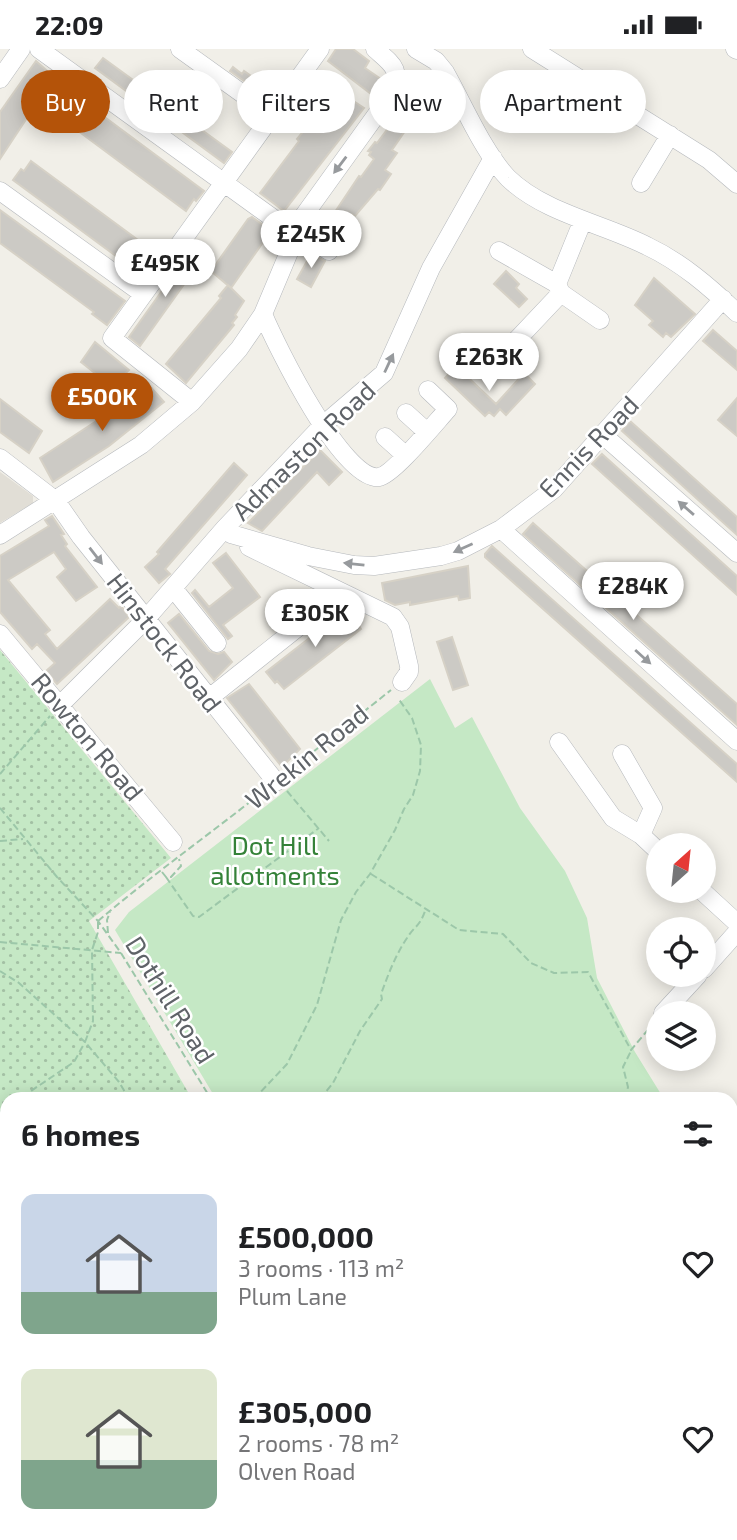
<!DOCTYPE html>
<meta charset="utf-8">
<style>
:root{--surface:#fff;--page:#f6f6f6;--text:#202124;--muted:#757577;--accent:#b45309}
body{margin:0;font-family:"Exo 2",sans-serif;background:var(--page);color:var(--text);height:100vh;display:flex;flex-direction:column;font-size:26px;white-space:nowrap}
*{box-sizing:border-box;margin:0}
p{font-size:23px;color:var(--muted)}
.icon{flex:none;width:38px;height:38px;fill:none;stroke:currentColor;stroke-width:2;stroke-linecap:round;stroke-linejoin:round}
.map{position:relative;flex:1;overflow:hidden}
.details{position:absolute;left:0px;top:1043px;width:738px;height:448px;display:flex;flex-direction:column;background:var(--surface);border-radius:21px 21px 0 0;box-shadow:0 4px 18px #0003}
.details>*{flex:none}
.banner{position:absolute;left:21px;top:21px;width:696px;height:63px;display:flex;gap:14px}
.needle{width:46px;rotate:27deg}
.buttons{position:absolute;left:646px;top:784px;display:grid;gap:14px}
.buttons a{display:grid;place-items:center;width:70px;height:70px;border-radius:50%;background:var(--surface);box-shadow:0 4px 18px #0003;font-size:35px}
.price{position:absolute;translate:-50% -60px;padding:0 16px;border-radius:24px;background:#fff;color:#222;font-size:23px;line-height:46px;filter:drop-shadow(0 2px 4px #0008)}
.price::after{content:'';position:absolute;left:50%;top:42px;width:21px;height:16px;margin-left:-10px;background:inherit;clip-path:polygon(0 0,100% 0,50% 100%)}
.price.on{background:var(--accent);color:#fff}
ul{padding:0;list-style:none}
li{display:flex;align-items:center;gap:21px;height:175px;padding:0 21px}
li span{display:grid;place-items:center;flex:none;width:196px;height:140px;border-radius:14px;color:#555}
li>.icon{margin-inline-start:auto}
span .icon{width:84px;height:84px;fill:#fffc;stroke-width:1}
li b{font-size:30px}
h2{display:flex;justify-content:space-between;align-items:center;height:84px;padding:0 21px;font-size:30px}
.tag{padding:0 24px;border-radius:32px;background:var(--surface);box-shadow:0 4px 18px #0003;font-size:24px;line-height:63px}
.tag.on{background:var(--accent);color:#fff}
.status{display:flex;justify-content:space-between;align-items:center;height:49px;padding:0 35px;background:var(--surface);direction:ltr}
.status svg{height:19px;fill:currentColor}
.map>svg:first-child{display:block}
</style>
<div class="status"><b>22:09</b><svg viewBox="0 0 49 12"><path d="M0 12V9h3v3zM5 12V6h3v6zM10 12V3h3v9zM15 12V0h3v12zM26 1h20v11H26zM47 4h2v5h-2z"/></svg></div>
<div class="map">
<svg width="737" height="1491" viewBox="0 0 737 1491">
<defs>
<pattern id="park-dots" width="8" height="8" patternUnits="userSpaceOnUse" patternTransform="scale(1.75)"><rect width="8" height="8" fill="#c5e8c5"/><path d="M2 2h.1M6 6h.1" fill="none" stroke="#a3c0a4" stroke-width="1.8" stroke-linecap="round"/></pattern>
</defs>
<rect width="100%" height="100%" fill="#f1efe8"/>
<path fill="#e1ded6" d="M0 423 33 447V454L0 474Z"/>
<path fill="#c5e8c5" d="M430 630 455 679 472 668 520 759 565 822 587 869 597 929 635 1003 664 1050H216L115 881 129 863Z
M0 1342 7 1344V1484H454L448 1491H0Z"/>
<path fill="url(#park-dots)" d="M0 601 171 809 89 872 192 1050H7V1344L0 1342Z"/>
<path fill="#cccac5" stroke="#d6d1c6" stroke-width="2" d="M336 0H353L369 12 365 19 381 30 380 32 383 35 375 48 328 12Z
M103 9 232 103 224 114 95 19Z
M36 12 54 28 0 110V63Z
M233 18 242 25 244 22 272 42 267 48 230 22Z
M416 24 425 36 423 40 426 45 410 57 418 63 392 101 397 104 385 121 391 125 380 141 378 140 355 167 352 165 337 186 342 189 338 195 321 184 359 127 361 128 374 110 369 106 371 103 368 102 375 93 377 94 406 55 413 44 407 32Z
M318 27 332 39 310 69 325 80 336 66 338 68 352 51 364 59 284 162 260 144 299 92 297 90 302 84 286 72Z
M75 46 204 142 196 152 194 150 186 162 62 70Z
M31 112 157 205 143 227 13 131 21 120 24 122Z
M0 161 125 252 107 276 92 265 94 263 0 194Z
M252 168 271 182 231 239 211 222 248 170Z
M189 204 200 213 140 297 129 288Z
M311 205 325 212 311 238 297 230Z
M506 222 519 235 516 239 527 250 519 258 494 235Z
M654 229 695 265 671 288 666 284 663 288 649 276 653 272 635 256Z
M228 236 244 252 235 266 237 268 232 274 234 276 186 334 166 315 221 249 219 247Z
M713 281 737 302V321L703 292Z
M95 293 129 321 111 337 81 313Z
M456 317 496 355 524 324 535 335 506 366 500 360 494 367 489 363 485 367 445 329Z
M146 333 164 353 109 397 53 433 40 409 101 369Z
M737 349V387L718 371Z
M0 350 42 382 29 404 0 383Z
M630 372 737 468V486L622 382Z
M320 401 342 423 329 436 317 423 262 482 248 474Z
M602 405 737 527V546L592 415Z
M234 414 247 426 165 520 170 525 159 534 145 518 159 505 157 503Z
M52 467 64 485 61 486 67 495 65 497 97 538 76 552 57 528 66 520 54 503 8 531 50 581 45 585 57 600 110 550 119 559 121 557 129 568 57 635 46 622 55 614 37 595 32 600 0 563V507L49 477 45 471Z
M533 474 737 655V676L523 485Z
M492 497 737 715V733L485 508V505Z
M226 504 260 548 223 576 232 587 228 590 192 544 195 541 209 558 233 539 213 514Z
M468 517 470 549 459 551 458 547 410 556V553L395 556 385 551 382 534Z
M348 559 361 580 284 640 277 632 275 634 266 623Z
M179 565 209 602 218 605 224 603 232 613 214 631 168 574Z
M452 588 468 636 453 641 437 593Z
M249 635 300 700 282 718 227 649Z"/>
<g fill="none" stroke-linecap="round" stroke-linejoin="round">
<g stroke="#b5b8bc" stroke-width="19">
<path id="minor" d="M39 0 292 183 304 187 329 202
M180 0 272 66
M416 0 436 12 445 23C463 55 484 104 508 129 544 164 604 175 647 197 681 213 710 238 737 264
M532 0 709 111 737 135
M735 0 737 1
M0 30 21 0
M641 134 670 86
M0 142 143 245
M499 202 557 235
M561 244 600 271
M263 265C276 296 343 433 379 428 393 426 436 373 448 360L428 341
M511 297 561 244 557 235 583 171
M192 353 112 289 320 0
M406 364 427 383
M603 386 737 504
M385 388 405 406
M0 409 56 452 81 488 276 733
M225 479 231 485 308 507 354 516 374 517 441 507 458 502 501 480 554 440 723 250
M501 480 737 692
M0 486 141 396 192 353 239 300 263 265 292 196V183L392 44C402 20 392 15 375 0
M249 498 393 568 400 578 409 617V623L402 633
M173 539 217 594
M0 585 173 793
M208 650 341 544
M60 656 145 571 225 479 322 377 384 324 431 219 493 109
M559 693 613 769 641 786 658 802
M622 705 653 759 641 786
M702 842 737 874
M704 920 737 883
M663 964 698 926
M732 1165 737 1173
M732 1299 737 1295
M732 1469 737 1478
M487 1491 489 1484"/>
</g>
<path stroke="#9cc7a9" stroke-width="2" stroke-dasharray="7 3.5" stroke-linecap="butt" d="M289 722 391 641
M0 725 50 667
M287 742 329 792
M0 759 57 828 98 872 121 904 211 1050
M0 792 23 790
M162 823 166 828H171L181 817 179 810
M371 825 459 881 503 885 531 914 554 924 588 923 631 1001 652 976
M166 828 193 867 199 868 319 779
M98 872C152 826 210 785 265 741
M98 873V883L92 901 93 972 85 993 119 1033 129 1050
M108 884 107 871 110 863
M0 893 121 904
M0 922 19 934 85 993 74 1013 19 1050
M254 1050 287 1015 317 956 341 871 356 843 370 825 395 781 404 760 413 746 420 722 421 696 412 669 398 649
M320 1050 333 1034 360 982 382 950 381 945C388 926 395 907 407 889 415 876 419 879 425 862
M625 1050 628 1038 623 1018 631 1002
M0 1063 7 1058
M0 1133 7 1134
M0 1229 3 1235H0
M3 1235 7 1251
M0 1329 7 1331
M0 1470H7
M435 1491 436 1484
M456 1491 462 1484"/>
<use href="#minor" stroke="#fff" stroke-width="18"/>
</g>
<defs><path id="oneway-solid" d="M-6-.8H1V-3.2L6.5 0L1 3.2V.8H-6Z" transform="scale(1.75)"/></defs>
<g fill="#979a9d">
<use href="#oneway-solid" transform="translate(340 116) rotate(127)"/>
<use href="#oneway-solid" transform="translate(389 314) rotate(-65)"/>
<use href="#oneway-solid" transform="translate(686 459) rotate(-139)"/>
<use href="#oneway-solid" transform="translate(463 499) rotate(156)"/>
<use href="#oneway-solid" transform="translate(96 507) rotate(52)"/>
<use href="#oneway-solid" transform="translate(354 515) rotate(-174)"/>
<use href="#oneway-solid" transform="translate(643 608) rotate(42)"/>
</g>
<g text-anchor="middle" stroke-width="5" stroke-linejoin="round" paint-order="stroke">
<g font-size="26" fill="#5f6368" stroke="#fff">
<text transform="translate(589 398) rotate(-46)" y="9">Ennis Road</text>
<text transform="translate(304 402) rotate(-44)" y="9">Admaston Road</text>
<text transform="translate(164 594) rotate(52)" y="9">Hinstock Road</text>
<text transform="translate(87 688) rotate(50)" y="9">Rowton Road</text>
<text transform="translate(307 708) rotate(-39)" y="9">Wrekin Road</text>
<text transform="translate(170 951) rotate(58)" y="9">Dothill Road</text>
</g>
<g font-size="26" fill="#348238" stroke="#fff">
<text x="275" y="806">Dot Hill<tspan x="275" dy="30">allotments</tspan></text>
</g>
</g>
</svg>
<div class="buttons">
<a><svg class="needle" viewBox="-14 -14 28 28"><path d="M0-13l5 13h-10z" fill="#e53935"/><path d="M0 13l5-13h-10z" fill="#757577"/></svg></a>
<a><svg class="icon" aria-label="locate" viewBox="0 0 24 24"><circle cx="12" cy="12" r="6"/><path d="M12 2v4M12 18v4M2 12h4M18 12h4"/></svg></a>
<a><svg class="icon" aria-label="layers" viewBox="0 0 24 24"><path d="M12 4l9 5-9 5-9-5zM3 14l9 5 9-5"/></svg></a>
</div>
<b class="price" style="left:311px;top:221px">£245K</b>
<b class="price" style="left:165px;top:250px">£495K</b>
<b class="price" style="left:489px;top:344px">£263K</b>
<b class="price on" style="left:102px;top:384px">£500K</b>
<b class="price" style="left:633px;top:573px">£284K</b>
<b class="price" style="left:315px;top:600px">£305K</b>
<div class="banner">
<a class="tag on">Buy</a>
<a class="tag">Rent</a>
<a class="tag">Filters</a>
<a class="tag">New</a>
<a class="tag">Apartment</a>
</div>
<section class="details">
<h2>6 homes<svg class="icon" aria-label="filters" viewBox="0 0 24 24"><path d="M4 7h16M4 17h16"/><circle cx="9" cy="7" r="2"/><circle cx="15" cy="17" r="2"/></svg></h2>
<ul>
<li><span style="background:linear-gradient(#c9d6e8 70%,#7fa58c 0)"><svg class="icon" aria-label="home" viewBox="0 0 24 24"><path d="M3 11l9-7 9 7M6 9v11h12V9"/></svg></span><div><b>£500,000</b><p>3 rooms · 113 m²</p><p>Plum Lane</p></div><svg class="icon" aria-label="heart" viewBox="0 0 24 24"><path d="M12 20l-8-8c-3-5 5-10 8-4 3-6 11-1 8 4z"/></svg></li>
<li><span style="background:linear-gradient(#dfe7d0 65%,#7fa58c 0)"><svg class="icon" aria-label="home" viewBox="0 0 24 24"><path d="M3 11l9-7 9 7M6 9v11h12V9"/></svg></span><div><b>£305,000</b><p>2 rooms · 78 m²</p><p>Olven Road</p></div><svg class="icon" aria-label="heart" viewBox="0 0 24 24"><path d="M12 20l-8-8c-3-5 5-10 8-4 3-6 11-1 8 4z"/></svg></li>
</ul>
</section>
</div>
